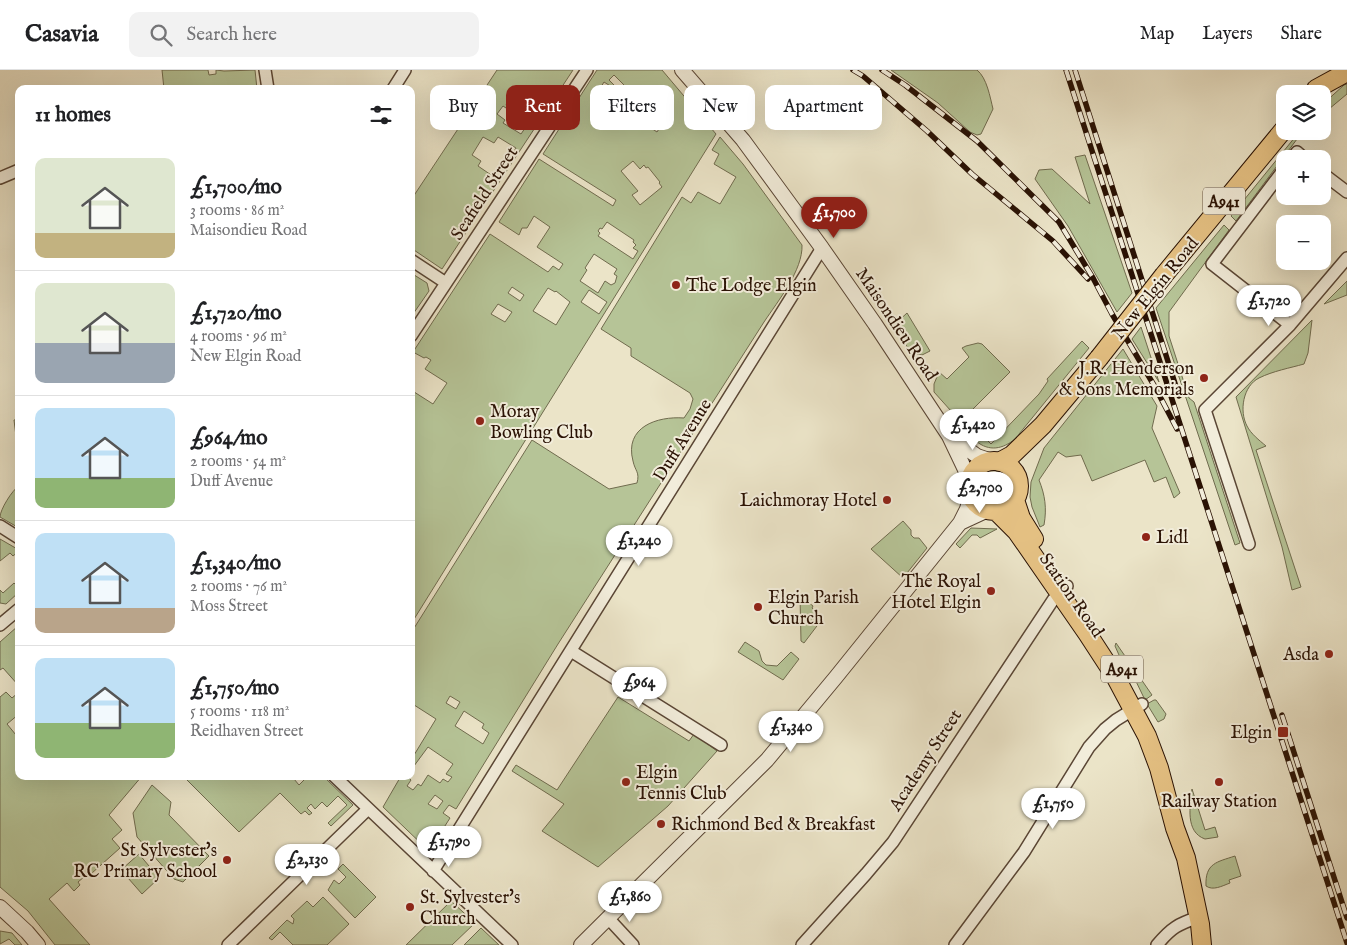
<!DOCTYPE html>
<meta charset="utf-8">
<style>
:root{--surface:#fff;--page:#f2f2f2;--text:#202124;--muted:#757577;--line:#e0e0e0;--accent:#8f2418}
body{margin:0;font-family:"IM FELL English",serif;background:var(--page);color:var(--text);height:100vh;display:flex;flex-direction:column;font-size:19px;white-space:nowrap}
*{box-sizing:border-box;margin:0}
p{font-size:16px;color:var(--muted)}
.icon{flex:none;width:28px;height:28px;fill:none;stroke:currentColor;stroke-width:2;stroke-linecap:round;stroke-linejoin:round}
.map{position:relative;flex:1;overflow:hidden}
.side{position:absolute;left:15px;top:15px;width:400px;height:695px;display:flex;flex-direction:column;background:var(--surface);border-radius:10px;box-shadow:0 5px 20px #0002}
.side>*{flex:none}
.hud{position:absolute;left:430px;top:15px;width:475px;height:45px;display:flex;gap:10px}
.fabs{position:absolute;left:1276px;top:15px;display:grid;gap:10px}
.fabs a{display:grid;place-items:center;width:55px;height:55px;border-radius:10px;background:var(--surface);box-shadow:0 5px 20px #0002;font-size:25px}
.price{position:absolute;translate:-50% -42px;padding:0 11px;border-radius:18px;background:#fff;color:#222;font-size:16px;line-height:32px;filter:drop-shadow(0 1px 2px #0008)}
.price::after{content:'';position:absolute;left:50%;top:30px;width:15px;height:11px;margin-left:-8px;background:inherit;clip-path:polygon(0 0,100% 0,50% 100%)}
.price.current{background:var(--accent);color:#fff}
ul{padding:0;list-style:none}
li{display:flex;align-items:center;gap:15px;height:125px;padding:0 20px}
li+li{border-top:1px solid var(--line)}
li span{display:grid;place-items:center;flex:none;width:140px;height:100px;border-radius:10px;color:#555}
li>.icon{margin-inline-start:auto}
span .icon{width:60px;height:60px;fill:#fffc;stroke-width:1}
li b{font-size:21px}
h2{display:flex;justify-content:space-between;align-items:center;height:60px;padding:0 20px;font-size:21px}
.chip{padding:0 18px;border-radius:10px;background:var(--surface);box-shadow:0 5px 20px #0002;font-size:18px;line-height:45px}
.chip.current{background:var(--accent);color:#fff}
header{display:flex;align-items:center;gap:30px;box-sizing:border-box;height:70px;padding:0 25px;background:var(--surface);border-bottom:1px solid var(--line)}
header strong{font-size:24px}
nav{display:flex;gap:28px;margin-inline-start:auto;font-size:18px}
.search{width:350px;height:45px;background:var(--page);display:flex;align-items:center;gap:12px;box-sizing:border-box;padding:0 18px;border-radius:10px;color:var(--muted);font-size:19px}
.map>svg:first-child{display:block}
</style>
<header>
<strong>Casavia</strong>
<div class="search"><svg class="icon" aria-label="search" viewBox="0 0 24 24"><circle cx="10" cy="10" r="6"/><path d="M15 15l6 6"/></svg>Search here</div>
<nav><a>Map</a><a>Layers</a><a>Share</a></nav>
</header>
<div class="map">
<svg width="1347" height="875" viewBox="0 0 1347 875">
<rect width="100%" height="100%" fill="#ebe4c8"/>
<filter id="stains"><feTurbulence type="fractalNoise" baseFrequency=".004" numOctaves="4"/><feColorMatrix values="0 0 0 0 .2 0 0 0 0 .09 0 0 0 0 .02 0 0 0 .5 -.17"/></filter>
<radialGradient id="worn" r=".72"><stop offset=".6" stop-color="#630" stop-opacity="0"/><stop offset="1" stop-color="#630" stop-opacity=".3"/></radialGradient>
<path fill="#b6c497" stroke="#706b4e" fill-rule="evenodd" d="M162 0H208L209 5 216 4V0L224 1 255 0 257 19H239L238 16 229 19H164Z
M497 0H573L442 199 411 178V130ZM522 18 543 32 521 64 503 53 505 50 497 44 503 36 512 42 513 40 506 35 511 26 520 32 523 26 519 23ZM483 67 494 73 498 67 516 78 497 109 478 96 481 91 472 85Z
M597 0H662L716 64 411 554V320L433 334 447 313 425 299 431 290 426 287 424 288 413 282 490 164 548 202 553 196 559 200 563 194 537 177 550 157 534 146 527 158H522L519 165 499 152 539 89 613 136 616 130 543 84ZM614 5 624 15 619 20 609 10ZM604 12 623 24 611 42 593 30ZM642 30 646 32 647 30 668 45 657 62 630 44ZM633 91 640 99 644 95 646 98 648 97 660 112 659 113 662 117 640 135 632 125 638 121 621 101ZM607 152 634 170 633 172 636 175 633 178 638 181 633 189 598 166 600 163 598 161 600 158 602 159ZM594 184 617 199 614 204 617 206 615 213 611 215 605 211 598 223 580 211 587 200 585 198ZM512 217 524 225 520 231 508 223ZM548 218 555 222 556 221 570 232 556 255 533 241ZM589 220 607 232 599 244 581 232ZM498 234 512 242 505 252 491 244Z
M891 0H977C987 8 990 27 993 39L981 64 977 65 970 62 938 33Z
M1347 14V24L1323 44V34L1344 15Z
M1300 61H1303L1236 151 1231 146Z
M720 67 743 94 802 175C803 200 778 231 764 252L558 574 456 739 449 735 443 743 450 748 429 781 383 737 401 706H407L411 710 407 716 413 720 418 714 421 716 428 705 440 713 443 709 448 712 452 707 446 704 453 694 428 677 411 700V690L436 649 411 633V563L532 370 609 419 637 413C640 402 635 401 633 391 624 357 657 346 684 348L690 339 693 329 690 323 631 286V278L601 259 682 127 691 133 698 122 720 134 736 107 714 94 719 84 712 80ZM450 626 460 632 456 639 446 633ZM464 641 484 654 482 658 489 663 483 674 455 656ZM435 725 443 731 437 739 428 734Z
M1085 85 1132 223 1117 242 1068 156 1035 109 1039 100 1052 99 1090 134 1075 87Z
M1224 155 1229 160 1169 242V266L1189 328 1194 332 1240 473 1235 475 1156 238Z
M411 203 427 213 429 221 411 247Z
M1347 211V225L1324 234Z
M907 243 930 281 922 285 911 283 894 255Z
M1312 250 1308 283 1304 294C1290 298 1273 301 1259 308 1243 316 1239 341 1247 356 1251 364 1259 370 1266 376L1256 380 1301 517 1292 520 1282 477 1236 327Z
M1141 257 1159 312 1132 269Z
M1082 271 1089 278 1015 369C1003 379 989 382 976 371L982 365 991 374 1039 324 1048 311 1047 309Z
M978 273 982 274 1010 302 967 345 974 354 968 360 934 322V314L939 302 947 309 969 287 962 278 966 276Z
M1123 279 1157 336 1152 358 1180 423 1174 428 1166 407 1154 412 1145 390 1092 411 1081 385 1066 387 1058 382 1039 410C1045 425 1047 438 1044 455L1040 457 1032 437 1030 427 1031 412 1044 378Z
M19 349V391L14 350Z
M19 416V458L0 447C0 440 12 420 19 416Z
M903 451 911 460V465L914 468H919L927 478 903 508 871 479Z
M971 458 997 459 980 468 977 465H972L960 478 956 474Z
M0 469 19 480V481L13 486 10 483 0 491Z
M14 513 17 516 19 515V522L6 534 0 533V520L3 523Z
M800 526 813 536 812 538 823 548 804 573 801 571Z
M18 556H19V616L3 598 0 600V572Z
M745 572 759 581 762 591 766 595 777 596 791 582 799 589 783 610 738 582Z
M1116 573 1152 625 1145 630 1131 601 1119 585 1115 576Z
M6 622 12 628 19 622V644L7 654 16 665 19 662V706H142L109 745 122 760 112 769 120 778 92 803 90 802 78 812 80 815 74 821 67 813 49 829 90 875H55L28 841 0 817V627Z
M618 627 689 671 694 664 717 681 668 736 598 797 542 761 564 734 512 701 516 695 557 720Z
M1154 630H1156L1166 644 1164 649 1158 652 1147 634Z
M183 706H297L294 709 299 715 308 706H323L353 735 331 756 328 753 347 735 338 726 327 737 322 732 315 739 311 734 307 738 312 743 309 745 305 741 301 744 280 723 239 762Z
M152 715 171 732 169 745 209 786 183 812 174 809 137 767 133 743Z
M1192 719 1205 760 1215 757 1218 767 1205 769C1185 762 1190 736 1192 719Z
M139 784 159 808 142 824 121 800Z
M1235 786 1241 806 1229 810 1230 813C1222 816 1213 821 1206 816 1205 793 1217 792 1235 786Z
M343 794 376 827 355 848 328 820 334 810 339 814 346 807 338 799Z
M323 827 349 854 327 875H293L280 862 272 870 269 868 287 850 293 854 294 849 291 846 307 831 313 837Z
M451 831 475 853 452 875H406Z
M481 858 499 875H464Z
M0 861 12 863 22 875H15L9 869 0 874Z"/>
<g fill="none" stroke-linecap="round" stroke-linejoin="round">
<g stroke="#5a4635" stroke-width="14">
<path id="minor" d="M265 0 268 19
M393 19 405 0
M1292 89 1297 82 1305 89
M1285 98 1212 194 1290 255
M1322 103 1347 122
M0 108 19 100
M411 190 446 213
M411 266 587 0
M0 456 19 468
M1249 474 1205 340 1290 255 1347 188
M0 555 19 539
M571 581 721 675
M334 706 512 875
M433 801 822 178
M608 848 633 875
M228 875 368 739
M802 875 866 804 893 772 1053 530 1067 516
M955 875 1024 782 1089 677 1105 659 1116 650 1142 634
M1157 875C1171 858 1178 854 1199 847"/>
</g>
<g stroke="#5a4635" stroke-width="16">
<path id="tertiary" d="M682 0 743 70 822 178 875 254 949 366 970 410
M952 368 977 386 992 391
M960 453 988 440
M0 837 27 862 38 875
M581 875 767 690 836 607 960 453 967 439 971 425"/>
</g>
<g stroke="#2a1204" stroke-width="20">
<path id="primary" d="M1316 19 1347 2
M1164 205 1285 58
M969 416a25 25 0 1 1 50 0a25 25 0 1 1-50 0Z
M999 392 1012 385 1043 355 1099 288
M1015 430 1021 448 1034 469
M996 441 1017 462 1087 563 1115 606 1147 666 1159 698 1175 758 1186 788 1200 854 1202 875"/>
</g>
<use href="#minor" stroke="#f2eddb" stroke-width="11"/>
<use href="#tertiary" stroke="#f2eddb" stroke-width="14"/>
<use href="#primary" stroke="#e6c284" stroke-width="18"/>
<g stroke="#2a1204" stroke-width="5.5">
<path id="rail" d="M853 0 863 6 927 61 972 104 1053 171 1088 209
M882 0 905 15 977 71 1059 152 1093 208 1112 244 1155 317 1177 359
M1066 0 1347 873
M1075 0 1179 326
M1282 645 1347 848"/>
</g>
<use href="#rail" stroke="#f2eddb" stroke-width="4" stroke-dasharray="11" stroke-linecap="butt"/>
<g stroke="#2a1204" stroke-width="20" stroke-linecap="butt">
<path id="primary-bridge" d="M1099 288 1164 205"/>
</g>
<use href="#primary-bridge" stroke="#e6c284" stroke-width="18"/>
</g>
<g fill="#8f2418" stroke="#f2eddb" stroke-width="2">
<circle cx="676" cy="215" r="5"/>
<circle cx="1204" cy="308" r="5"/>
<circle cx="480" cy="351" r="5"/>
<circle cx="887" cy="430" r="5"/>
<circle cx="1146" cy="467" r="5"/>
<circle cx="991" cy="521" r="5"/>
<circle cx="758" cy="537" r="5"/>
<circle cx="1329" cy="584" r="5"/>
<rect x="1277" y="656" width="12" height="12" rx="2.5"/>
<circle cx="626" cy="712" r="5"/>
<circle cx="1219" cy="712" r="5"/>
<circle cx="661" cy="754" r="5"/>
<circle cx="227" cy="790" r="5"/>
<circle cx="410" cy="837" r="5"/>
</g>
<g text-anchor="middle" stroke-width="4" stroke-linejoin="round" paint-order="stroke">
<g fill="#f2eddb" stroke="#665444" stroke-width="1">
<rect x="1203" y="117.5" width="42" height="27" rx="4"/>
<rect x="1101" y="585.5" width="42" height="27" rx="4"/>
</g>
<g font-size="16" font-weight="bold" fill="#2a1204">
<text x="1224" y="137">A941</text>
<text x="1122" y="605">A941</text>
</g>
<g font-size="18" fill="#2a1204" stroke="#f2eddb">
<text transform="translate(484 123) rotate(-57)" y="6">Seafield Street</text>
<text transform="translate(1155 218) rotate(-51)" y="6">New Elgin Road</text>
<text transform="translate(897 254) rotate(56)" y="6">Maisondieu Road</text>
<text transform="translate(682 370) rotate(-58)" y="6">Duff Avenue</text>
<text transform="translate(1072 525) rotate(55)" y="6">Station Road</text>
<text transform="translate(925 690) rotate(-57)" y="6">Academy Street</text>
</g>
<g font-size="18" fill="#2a1204" stroke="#f2eddb" text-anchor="start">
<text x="686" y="221">The Lodge Elgin</text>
<text x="1194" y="304" text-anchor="end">J.R. Henderson<tspan x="1194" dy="21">&amp; Sons Memorials</tspan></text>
<text x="490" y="347">Moray<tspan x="490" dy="21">Bowling Club</tspan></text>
<text x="877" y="436" text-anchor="end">Laichmoray Hotel</text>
<text x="1156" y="473">Lidl</text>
<text x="981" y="517" text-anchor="end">The Royal<tspan x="981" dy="21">Hotel Elgin</tspan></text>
<text x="768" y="533">Elgin Parish<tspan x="768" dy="21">Church</tspan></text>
<text x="1319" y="590" text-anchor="end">Asda</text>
<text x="1272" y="668" text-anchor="end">Elgin</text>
<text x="636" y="708">Elgin<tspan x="636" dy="21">Tennis Club</tspan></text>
<text x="1219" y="737" text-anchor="middle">Railway Station</text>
<text x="671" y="760">Richmond Bed &amp; Breakfast</text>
<text x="217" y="786" text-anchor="end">St Sylvester's<tspan x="217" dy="21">RC Primary School</tspan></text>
<text x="420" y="833">St. Sylvester's<tspan x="420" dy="21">Church</tspan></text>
</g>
</g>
<rect width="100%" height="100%" filter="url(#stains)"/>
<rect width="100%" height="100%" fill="url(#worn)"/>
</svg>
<div class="fabs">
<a><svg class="icon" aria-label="layers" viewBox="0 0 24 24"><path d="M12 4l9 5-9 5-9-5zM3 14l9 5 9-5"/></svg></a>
<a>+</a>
<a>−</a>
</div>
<b class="price current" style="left:834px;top:169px">£1,700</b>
<b class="price" style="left:1269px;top:257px">£1,720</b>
<b class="price" style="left:973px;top:381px">£1,420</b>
<b class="price" style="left:980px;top:444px">£2,700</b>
<b class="price" style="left:639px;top:497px">£1,240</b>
<b class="price" style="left:639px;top:639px">£964</b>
<b class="price" style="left:791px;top:683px">£1,340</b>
<b class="price" style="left:1053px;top:760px">£1,750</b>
<b class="price" style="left:449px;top:798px">£1,790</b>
<b class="price" style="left:307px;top:816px">£2,130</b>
<b class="price" style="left:630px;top:853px">£1,860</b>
<div class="hud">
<a class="chip">Buy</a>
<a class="chip current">Rent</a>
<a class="chip">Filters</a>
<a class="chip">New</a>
<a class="chip">Apartment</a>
</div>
<section class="side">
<h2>11 homes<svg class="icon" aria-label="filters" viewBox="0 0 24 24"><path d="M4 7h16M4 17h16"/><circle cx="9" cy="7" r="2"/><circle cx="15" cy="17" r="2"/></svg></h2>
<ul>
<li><span style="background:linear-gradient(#dfe7d0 75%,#c2b280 0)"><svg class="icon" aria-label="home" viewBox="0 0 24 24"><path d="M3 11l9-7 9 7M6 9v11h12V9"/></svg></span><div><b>£1,700/mo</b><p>3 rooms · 86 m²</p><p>Maisondieu Road</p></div></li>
<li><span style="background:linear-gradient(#dfe7d0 60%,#9aa5b1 0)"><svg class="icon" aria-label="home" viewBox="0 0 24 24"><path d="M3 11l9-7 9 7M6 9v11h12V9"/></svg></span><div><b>£1,720/mo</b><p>4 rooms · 96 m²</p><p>New Elgin Road</p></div></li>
<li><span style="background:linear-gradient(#bfe0f5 70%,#8fb573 0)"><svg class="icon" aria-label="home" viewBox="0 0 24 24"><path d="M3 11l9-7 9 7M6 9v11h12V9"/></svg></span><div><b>£964/mo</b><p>2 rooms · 54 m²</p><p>Duff Avenue</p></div></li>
<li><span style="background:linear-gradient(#bfe0f5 75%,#b9a48a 0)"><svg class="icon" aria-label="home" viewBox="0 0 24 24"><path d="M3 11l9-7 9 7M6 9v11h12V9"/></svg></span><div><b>£1,340/mo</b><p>2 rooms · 76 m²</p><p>Moss Street</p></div></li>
<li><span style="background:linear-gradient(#bfe0f5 65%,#8fb573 0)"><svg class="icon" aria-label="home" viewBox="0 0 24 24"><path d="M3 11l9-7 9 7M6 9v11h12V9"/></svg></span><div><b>£1,750/mo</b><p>5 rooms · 118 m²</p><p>Reidhaven Street</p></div></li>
</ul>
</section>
</div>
